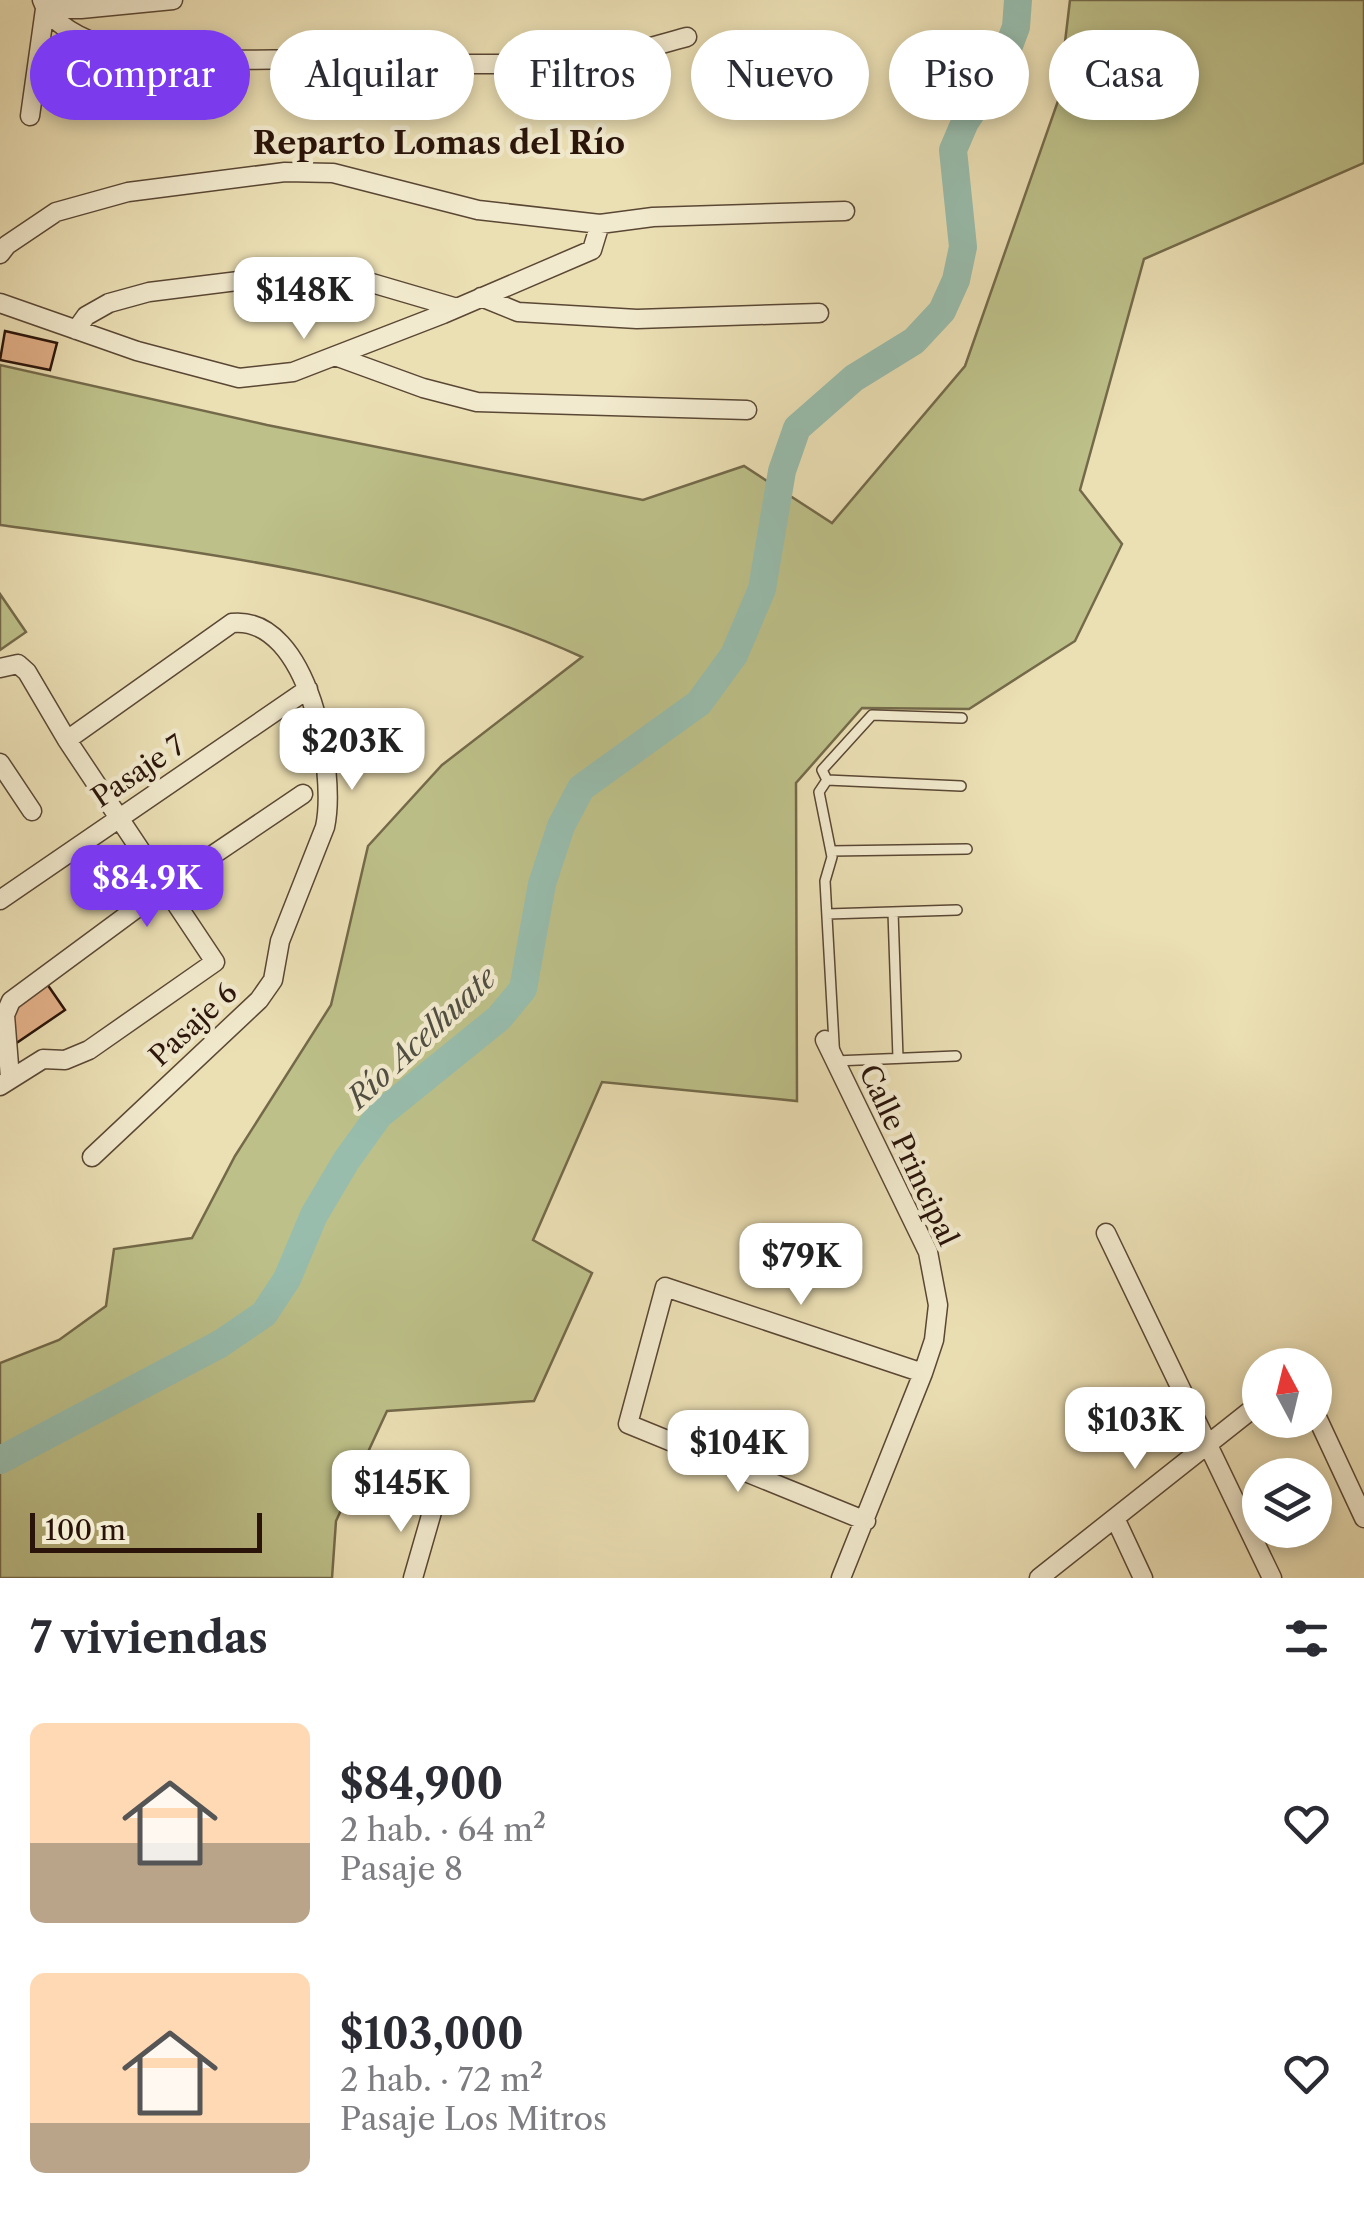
<!DOCTYPE html>
<html lang="es">
<meta charset="utf-8">
<style>
:root{--surface:#fff;--page:#f7f7f7;--text:#2b2b33;--muted:#7c7c81;--accent:#7c3aed}
body{margin:0;font-family:"Libre Caslon Text",serif;background:var(--page);color:var(--text);height:100vh;display:flex;flex-direction:column;font-size:38px;white-space:nowrap}
*{box-sizing:border-box;margin:0}
p{font-size:32px;color:var(--muted)}
.icon{flex:none;width:55px;height:55px;fill:none;stroke:currentColor;stroke-width:2;stroke-linecap:round;stroke-linejoin:round}
.map{position:relative;height:1578px;overflow:hidden}
.drawer{display:flex;flex-direction:column;background:var(--surface);flex:1}
.drawer>*{flex:none}
.top-card{position:absolute;left:30px;top:30px;width:1305px;height:90px;display:flex;gap:20px}
.needle{width:65px;rotate:353deg}
.buttons{position:absolute;left:1242px;top:1348px;display:grid;gap:20px}
.buttons a{display:grid;place-items:center;width:90px;height:90px;border-radius:50%;background:var(--surface);box-shadow:0 5px 15px #0003;font-size:50px}
.scale{position:absolute;left:30px;bottom:25px;width:232px;box-sizing:border-box;padding-left:10px;border:5px solid #2a140a;border-top:0;font-size:28px;line-height:35px;white-space:nowrap;color:#2a140a;-webkit-text-stroke:8px #f2eace;paint-order:stroke}
.price{position:absolute;translate:-50% -85px;padding:0 22px;border-radius:20px;background:#fff;color:#222;font-size:32px;line-height:65px;filter:drop-shadow(0 2px 5px #0008)}
.price::after{content:'';position:absolute;left:50%;top:60px;width:30px;height:22px;margin-left:-15px;background:inherit;clip-path:polygon(0 0,100% 0,50% 100%)}
.price.on{background:var(--accent);color:#fff}
ul{padding:0;list-style:none}
li{display:flex;align-items:center;gap:30px;height:250px;padding:0 30px}
li span{display:grid;place-items:center;flex:none;width:280px;height:200px;border-radius:15px;color:#555}
li>.icon{margin-inline-start:auto}
span .icon{width:120px;height:120px;fill:#fffc;stroke-width:1}
li b{font-size:42px}
h2{display:flex;justify-content:space-between;align-items:center;height:120px;padding:0 30px;font-size:42px}
.pill{padding:0 35px;border-radius:45px;background:var(--surface);box-shadow:0 5px 15px #0003;font-size:35px;line-height:90px}
.pill.on{background:var(--accent);color:#fff}
.map>svg:first-child{display:block}
</style>
<div class="map">
<svg width="1364" height="1578" viewBox="0 0 1364 1578">
<rect width="100%" height="100%" fill="#ebdfb4"/>
<filter id="stains"><feTurbulence type="fractalNoise" baseFrequency=".002" numOctaves="4"/><feColorMatrix values="0 0 0 0 .2 0 0 0 0 .09 0 0 0 0 .02 0 0 0 .5 -.17"/></filter>
<radialGradient id="worn" r=".72"><stop offset=".6" stop-color="#630" stop-opacity="0"/><stop offset="1" stop-color="#630" stop-opacity=".3"/></radialGradient>
<path fill="#bdc089" stroke="#746a4a" stroke-width="2.5" d="M1070 0H1364V163L1144 259 1080 490 1122 544 1075 641 969 709 862 708 796 783 797 1101 602 1082 533 1240 592 1273 534 1401 387 1411 336 1521 332 1578H0V1363L59 1340 106 1306 114 1249 192 1238 235 1156 331 1005 368 846 442 765 582 657C399 574 197 552 0 525V365L267 425 643 500 744 466 832 523 965 366 1058 101Z
M0 594 26 632 0 650Z"/>
<g fill="none" stroke-linecap="round" stroke-linejoin="round">
<path stroke="#98bdad" stroke-width="28" d="M0 1460 220 1344 264 1314 287 1279 314 1215 346 1161 379 1115 499 1018 523 989 542 884 561 826 581 788 699 703 734 655 762 589 782 471 797 428 854 378 914 341 942 311 956 280 963 247 953 150 965 122 1001 67 1016 27 1018 0"/>
</g>
<path fill="#e3b088" stroke="#2a140a" stroke-width="2.5" d="M5 331 57 343 50 370 0 360Z
M47 984 65 1010 15 1044 11 1008Z"/>
<g fill="none" stroke-linecap="round" stroke-linejoin="round">
<g stroke="#5a4734" stroke-width="12">
<path id="lane" d="M827 780 822 770 872 715 962 718
M831 851 967 849
M893 912 898 1058
M827 914 957 910
M956 1056 835 1061 825 881 832 857 819 792 827 780 961 786"/>
</g>
<g stroke="#5a4734" stroke-width="21">
<path id="street" d="M42 0C51 25 84 40 108 47 168 65 245 58 307 60 401 62 496 68 590 60 622 57 656 45 687 37
M30 116 45 9H81L173 0
M0 254 7 245 56 212 128 192 285 172 333 173 478 210 600 224 653 217 845 211
M481 297 518 312 637 319 819 313
M0 303 137 351 239 378 293 372 443 314 592 250 600 224
M76 330 86 316 109 303 149 292 310 272 341 274 457 308
M335 356 423 388 477 402 747 410
M0 668 18 664 27 672 67 740 215 962 89 1050 65 1060 43 1059 0 1086
M67 740 232 623C309 615 337 772 325 827L280 941 273 980 259 1000 92 1157
M0 763 32 811
M0 900 308 689
M825 1040 928 1252 938 1305 934 1340 923 1373 841 1578
M10 1078 5 1015 11 1001 164 888 303 794
M1106 1233 1272 1578
M1315 1413 1364 1518
M1115 1518 1143 1578
M866 1521 628 1424 665 1287 923 1373
M413 1578 434 1505
M1039 1578 1260 1403"/>
</g>
<use href="#lane" stroke="#f2eace" stroke-width="9"/>
<use href="#street" stroke="#f2eace" stroke-width="18"/>
</g>
<g text-anchor="middle" stroke-width="9" stroke-linejoin="round" paint-order="stroke">
<g font-size="28" fill="#2a140a" stroke="#f2eace">
<text transform="translate(138 771) rotate(-34)" y="10">Pasaje 7</text>
<text transform="translate(193 1024) rotate(-43)" y="10">Pasaje 6</text>
<text transform="translate(909 1155) rotate(65)" y="10">Calle Principal</text>
</g>
<g font-size="30" font-style="italic" fill="#504f43" stroke="#f2eace">
<text transform="translate(422 1038) rotate(-43)" y="10">Río Acelhuate</text>
</g>
<g font-size="32" font-weight="bold" fill="#2a140a" stroke="#f2eace">
<text x="439" y="154">Reparto Lomas del Río</text>
</g>
</g>
<rect width="100%" height="100%" filter="url(#stains)"/>
<rect width="100%" height="100%" fill="url(#worn)"/>
</svg>
<div class="buttons">
<a><svg class="needle" viewBox="-14 -14 28 28"><path d="M0-13l5 13h-10z" fill="#e53935"/><path d="M0 13l5-13h-10z" fill="#7c7c81"/></svg></a>
<a><svg class="icon" aria-label="layers" viewBox="0 0 24 24"><path d="M12 4l9 5-9 5-9-5zM3 14l9 5 9-5"/></svg></a>
</div>
<div class="scale">100 m</div>
<b class="price" style="left:304px;top:342px">$148K</b>
<b class="price" style="left:352px;top:793px">$203K</b>
<b class="price on" style="left:147px;top:930px">$84.9K</b>
<b class="price" style="left:801px;top:1308px">$79K</b>
<b class="price" style="left:1135px;top:1472px">$103K</b>
<b class="price" style="left:738px;top:1495px">$104K</b>
<b class="price" style="left:401px;top:1535px">$145K</b>
<div class="top-card">
<a class="pill on">Comprar</a>
<a class="pill">Alquilar</a>
<a class="pill">Filtros</a>
<a class="pill">Nuevo</a>
<a class="pill">Piso</a>
<a class="pill">Casa</a>
</div>
</div>
<section class="drawer">
<h2>7 viviendas<svg class="icon" aria-label="filters" viewBox="0 0 24 24"><path d="M4 7h16M4 17h16"/><circle cx="9" cy="7" r="2"/><circle cx="15" cy="17" r="2"/></svg></h2>
<ul>
<li><span style="background:linear-gradient(#ffd9b3 60%,#b9a48a 0)"><svg class="icon" aria-label="home" viewBox="0 0 24 24"><path d="M3 11l9-7 9 7M6 9v11h12V9"/></svg></span><div><b>$84,900</b><p>2 hab. · 64 m²</p><p>Pasaje 8</p></div><svg class="icon" aria-label="heart" viewBox="0 0 24 24"><path d="M12 20l-8-8c-3-5 5-10 8-4 3-6 11-1 8 4z"/></svg></li>
<li><span style="background:linear-gradient(#ffd9b3 75%,#b9a48a 0)"><svg class="icon" aria-label="home" viewBox="0 0 24 24"><path d="M3 11l9-7 9 7M6 9v11h12V9"/></svg></span><div><b>$103,000</b><p>2 hab. · 72 m²</p><p>Pasaje Los Mitros</p></div><svg class="icon" aria-label="heart" viewBox="0 0 24 24"><path d="M12 20l-8-8c-3-5 5-10 8-4 3-6 11-1 8 4z"/></svg></li>
</ul>
</section>
